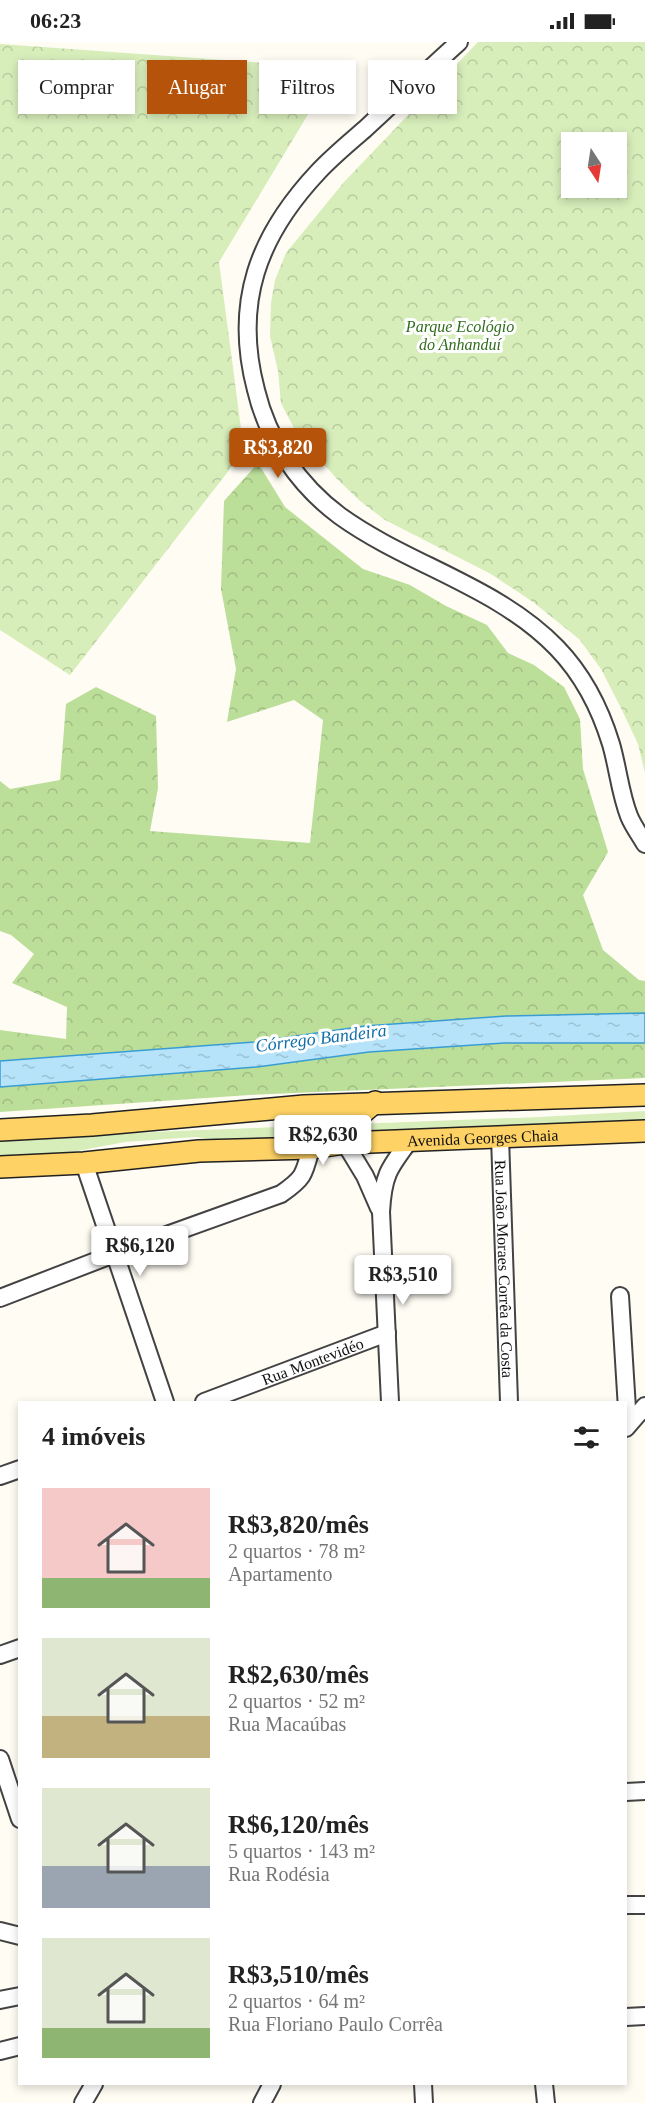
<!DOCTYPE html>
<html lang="pt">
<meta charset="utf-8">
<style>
:root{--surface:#fff;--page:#f2f2f2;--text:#222;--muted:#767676;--accent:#b45309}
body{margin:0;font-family:Georgia,serif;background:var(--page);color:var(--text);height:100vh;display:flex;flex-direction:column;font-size:22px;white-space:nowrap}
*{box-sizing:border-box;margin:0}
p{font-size:20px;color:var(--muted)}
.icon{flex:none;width:33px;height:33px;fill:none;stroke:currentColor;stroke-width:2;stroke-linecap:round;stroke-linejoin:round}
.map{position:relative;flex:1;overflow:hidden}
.panel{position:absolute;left:18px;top:1359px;width:609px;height:684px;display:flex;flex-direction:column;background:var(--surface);border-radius:0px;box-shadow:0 3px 9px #0003}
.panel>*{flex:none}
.top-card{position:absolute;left:18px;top:18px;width:609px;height:54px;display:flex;gap:12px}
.needle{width:39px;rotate:168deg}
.controls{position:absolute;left:561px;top:90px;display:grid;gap:12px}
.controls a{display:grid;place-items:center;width:66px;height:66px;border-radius:0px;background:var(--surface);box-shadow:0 3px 9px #0003;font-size:30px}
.price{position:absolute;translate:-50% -51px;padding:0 14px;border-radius:6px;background:#fff;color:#222;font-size:20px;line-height:39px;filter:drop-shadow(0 2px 3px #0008)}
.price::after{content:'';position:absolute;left:50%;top:36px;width:18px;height:14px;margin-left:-9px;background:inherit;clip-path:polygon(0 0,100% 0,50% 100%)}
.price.selected{background:var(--accent);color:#fff}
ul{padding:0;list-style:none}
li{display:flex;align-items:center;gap:18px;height:150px;padding:0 24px}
li span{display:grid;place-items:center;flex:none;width:168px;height:120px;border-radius:0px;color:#555}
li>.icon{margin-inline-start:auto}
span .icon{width:72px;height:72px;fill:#fffc;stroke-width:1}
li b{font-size:26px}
h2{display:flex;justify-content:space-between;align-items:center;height:72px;padding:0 24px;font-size:26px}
.chip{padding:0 21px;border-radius:0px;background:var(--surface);box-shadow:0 3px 9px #0003;font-size:21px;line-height:54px}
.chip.selected{background:var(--accent);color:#fff}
.status{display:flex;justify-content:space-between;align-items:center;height:42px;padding:0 30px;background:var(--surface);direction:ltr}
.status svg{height:16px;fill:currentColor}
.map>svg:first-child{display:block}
</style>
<div class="status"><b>06:23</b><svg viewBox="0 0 49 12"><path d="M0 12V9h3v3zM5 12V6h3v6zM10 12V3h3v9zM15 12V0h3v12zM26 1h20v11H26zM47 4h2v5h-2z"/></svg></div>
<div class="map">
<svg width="645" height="2061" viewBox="0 0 645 2061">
<defs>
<pattern id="forest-crowns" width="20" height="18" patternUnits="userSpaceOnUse" patternTransform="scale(1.5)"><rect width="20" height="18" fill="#bbde99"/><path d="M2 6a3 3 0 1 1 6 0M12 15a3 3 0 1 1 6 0" fill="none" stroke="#a0bd83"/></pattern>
<pattern id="park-crowns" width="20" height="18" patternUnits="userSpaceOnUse" patternTransform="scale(1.5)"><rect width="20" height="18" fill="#d7edba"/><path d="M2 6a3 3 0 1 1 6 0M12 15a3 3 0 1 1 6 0" fill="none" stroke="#b8ca9f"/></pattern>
<pattern id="water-ripples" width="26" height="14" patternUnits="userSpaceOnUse" patternTransform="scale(1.5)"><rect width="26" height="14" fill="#b6e3f9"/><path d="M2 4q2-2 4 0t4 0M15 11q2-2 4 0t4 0" fill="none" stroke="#9bc2d4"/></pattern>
</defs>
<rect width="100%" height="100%" fill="#fffcf4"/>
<path fill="#d7edba" d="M645 1069V1082L334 1091 228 1099 195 1095 125 1100 67 1111 0 1115V1098L176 1089 539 1075Z"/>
<path fill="url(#forest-crowns)" d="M258 421 285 465 363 527 410 543 446 564 487 583 508 611 534 623 564 645 580 677 583 727 608 810 583 853 603 908 639 938 645 939V1036L250 1053 0 1070V988L66 997 67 965 12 941 34 912 11 893 0 889V739L10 747 60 738 66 662 96 645 156 674 158 746 150 789 310 801 323 678 294 658 227 680 236 627 221 547 224 459Z"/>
<path fill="url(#park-crowns)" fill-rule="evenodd" d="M478 0H645V731L638 702 621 666 601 627 579 597 533 560 491 532 385 478 360 459 335 435 295 388 281 361 278 329 270 294 271 261 275 238 286 211 344 140ZM572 100H616V146H572Z
M0 2 336 26 219 220 244 409 70 633 0 588Z"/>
<path fill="url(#water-ripples)" stroke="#399dd4" stroke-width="1.5" d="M645 971V1001H504L369 1010 257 1025 0 1045V1019L254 1000 365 984 506 974Z"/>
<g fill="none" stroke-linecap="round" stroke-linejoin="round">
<g stroke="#434343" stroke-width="20">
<g id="minor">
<path d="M459 0C427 29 396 58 365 87 349 101 333 114 318 130 258 194 233 261 256 348 268 398 298 443 340 474 408 523 497 544 557 606 583 633 600 666 611 702 618 726 620 751 629 774 633 784 640 793 645 802"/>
<path id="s1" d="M500 1095 509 1360"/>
<path d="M345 1101 365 1134 379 1166"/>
<path d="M84 1121 165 1360"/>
<path d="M620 1254 628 1383"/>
<path d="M0 1256 114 1212 281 1152C304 1136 304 1133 311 1106"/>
<path id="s2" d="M204 1360 387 1291"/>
<path d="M390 1360 381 1170C383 1134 388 1127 410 1098"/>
<path d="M626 1386 645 1364"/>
<path d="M0 1434 20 1427"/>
<path d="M0 1613 20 1606"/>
<path d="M0 1717 20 1777"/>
<path d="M626 1750 645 1749"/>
<path d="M626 1863H645"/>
<path d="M0 1889 20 1894"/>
<path d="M0 1958 20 1954"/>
<path d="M626 1975 645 1974"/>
<path d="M0 2009 20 2004"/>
<path d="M423 2042 424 2061"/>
<path d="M544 2042 546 2061"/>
<path d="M83 2061 94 2042"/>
<path d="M262 2061 272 2042"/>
</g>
</g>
<g stroke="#212121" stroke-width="24">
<g id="major">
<path d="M0 1088 92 1083 304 1064 645 1053"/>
<path d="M345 1101 353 1079 375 1060"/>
<path id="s3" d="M0 1125 84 1121 199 1109 311 1106 345 1101 645 1089"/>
</g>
</g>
<use href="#minor" stroke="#fff" stroke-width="16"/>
<use href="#major" stroke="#fed264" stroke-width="21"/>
</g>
<g text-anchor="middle" stroke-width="6" stroke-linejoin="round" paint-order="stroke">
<g font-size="16" font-style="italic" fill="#306d1c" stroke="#fff">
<text x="460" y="290">Parque Ecológio<tspan x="460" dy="18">do Anhanduí</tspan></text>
</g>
<g font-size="16" fill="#101010" stroke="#fff">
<text dy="6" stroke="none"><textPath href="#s3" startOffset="484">Avenida Georges Chaia</textPath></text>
<text dy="6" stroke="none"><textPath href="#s1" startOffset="132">Rua João Moraes Corrêa da Costa</textPath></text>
<text dy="6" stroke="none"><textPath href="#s2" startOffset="116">Rua Montevidéo</textPath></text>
</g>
<g font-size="18" font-style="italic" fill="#116faa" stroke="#fff">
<text transform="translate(321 996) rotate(-7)" y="6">Córrego Bandeira</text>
</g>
</g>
</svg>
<div class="controls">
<a><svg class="needle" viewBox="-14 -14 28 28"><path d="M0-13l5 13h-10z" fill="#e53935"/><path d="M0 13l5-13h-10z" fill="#767676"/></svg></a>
</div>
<b class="price selected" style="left:278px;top:437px">R$3,820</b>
<b class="price" style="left:323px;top:1124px">R$2,630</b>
<b class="price" style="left:140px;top:1235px">R$6,120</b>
<b class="price" style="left:403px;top:1264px">R$3,510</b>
<div class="top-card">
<a class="chip">Comprar</a>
<a class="chip selected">Alugar</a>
<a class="chip">Filtros</a>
<a class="chip">Novo</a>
</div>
<section class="panel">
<h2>4 imóveis<svg class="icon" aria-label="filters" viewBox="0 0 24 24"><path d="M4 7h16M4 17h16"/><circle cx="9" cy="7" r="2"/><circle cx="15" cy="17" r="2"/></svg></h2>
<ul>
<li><span style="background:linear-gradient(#f6c9c9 75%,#8fb573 0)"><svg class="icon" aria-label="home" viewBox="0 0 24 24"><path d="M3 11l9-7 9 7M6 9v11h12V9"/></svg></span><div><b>R$3,820/mês</b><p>2 quartos · 78 m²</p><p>Apartamento</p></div></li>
<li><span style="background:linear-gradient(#dfe7d0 65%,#c2b280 0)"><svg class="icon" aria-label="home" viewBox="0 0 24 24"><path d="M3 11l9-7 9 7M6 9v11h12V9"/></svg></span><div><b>R$2,630/mês</b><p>2 quartos · 52 m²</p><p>Rua Macaúbas</p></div></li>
<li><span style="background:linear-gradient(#dfe7d0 65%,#9aa5b1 0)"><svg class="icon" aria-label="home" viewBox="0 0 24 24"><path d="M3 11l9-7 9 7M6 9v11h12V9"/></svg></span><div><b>R$6,120/mês</b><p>5 quartos · 143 m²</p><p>Rua Rodésia</p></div></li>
<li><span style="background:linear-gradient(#dfe7d0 75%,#8fb573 0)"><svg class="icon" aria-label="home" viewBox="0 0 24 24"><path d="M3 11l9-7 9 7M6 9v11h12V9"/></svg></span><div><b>R$3,510/mês</b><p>2 quartos · 64 m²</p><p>Rua Floriano Paulo Corrêa</p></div></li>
</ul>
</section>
</div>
